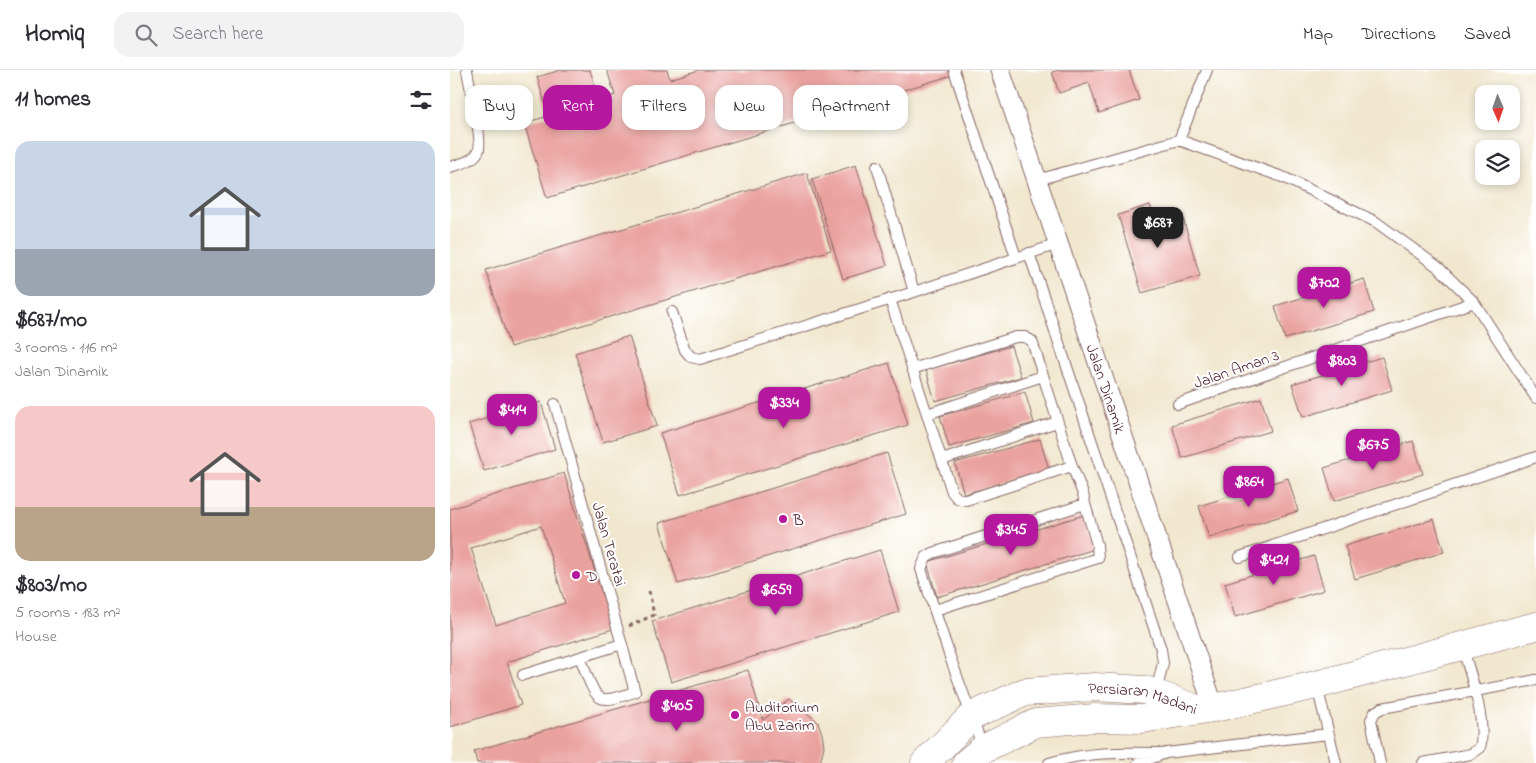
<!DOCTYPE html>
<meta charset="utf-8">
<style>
:root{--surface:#fff;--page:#f2f2f3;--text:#2b2b33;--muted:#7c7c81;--line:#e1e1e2;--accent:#b5179e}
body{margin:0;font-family:"Indie Flower",sans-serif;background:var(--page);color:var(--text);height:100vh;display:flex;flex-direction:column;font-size:19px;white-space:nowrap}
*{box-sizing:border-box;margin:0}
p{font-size:16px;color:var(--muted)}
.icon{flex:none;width:28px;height:28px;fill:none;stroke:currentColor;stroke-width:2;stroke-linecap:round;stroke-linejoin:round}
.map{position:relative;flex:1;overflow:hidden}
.sheet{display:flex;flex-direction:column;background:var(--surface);width:450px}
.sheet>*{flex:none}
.banner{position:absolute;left:15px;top:15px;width:475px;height:45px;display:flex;gap:10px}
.needle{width:32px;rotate:178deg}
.tools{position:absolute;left:1025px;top:15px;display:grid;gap:10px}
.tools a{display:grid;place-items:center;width:45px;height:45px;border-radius:10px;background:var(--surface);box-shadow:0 2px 8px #0003;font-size:25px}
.price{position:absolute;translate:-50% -42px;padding:0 11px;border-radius:10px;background:var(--accent);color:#fff;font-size:16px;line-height:32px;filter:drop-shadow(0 1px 2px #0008)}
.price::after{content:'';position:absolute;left:50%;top:30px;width:15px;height:11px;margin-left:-8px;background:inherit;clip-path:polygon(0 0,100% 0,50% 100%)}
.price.current{background:#222;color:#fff}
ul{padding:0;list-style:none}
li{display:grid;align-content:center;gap:10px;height:265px;padding:0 15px}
li span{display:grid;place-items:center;height:155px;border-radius:15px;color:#555}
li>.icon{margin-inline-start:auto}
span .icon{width:90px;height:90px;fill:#fffc;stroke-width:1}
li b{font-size:21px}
h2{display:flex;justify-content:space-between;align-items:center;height:60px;padding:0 15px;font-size:21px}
.tag{padding:0 18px;border-radius:15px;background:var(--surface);box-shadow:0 2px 8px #0003;font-size:18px;line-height:45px}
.tag.current{background:var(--accent);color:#fff}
header{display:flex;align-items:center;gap:30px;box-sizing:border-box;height:70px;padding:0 25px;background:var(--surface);border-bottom:1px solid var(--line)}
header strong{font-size:24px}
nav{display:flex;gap:28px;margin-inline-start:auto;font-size:18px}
.search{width:350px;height:45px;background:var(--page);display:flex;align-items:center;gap:12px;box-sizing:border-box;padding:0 18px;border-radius:15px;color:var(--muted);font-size:19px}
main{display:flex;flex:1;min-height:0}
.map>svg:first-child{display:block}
</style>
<header>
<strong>Homiq</strong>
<div class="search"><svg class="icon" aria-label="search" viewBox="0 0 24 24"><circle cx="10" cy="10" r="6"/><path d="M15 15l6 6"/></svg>Search here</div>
<nav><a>Map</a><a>Directions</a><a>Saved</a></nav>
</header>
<main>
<section class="sheet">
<h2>11 homes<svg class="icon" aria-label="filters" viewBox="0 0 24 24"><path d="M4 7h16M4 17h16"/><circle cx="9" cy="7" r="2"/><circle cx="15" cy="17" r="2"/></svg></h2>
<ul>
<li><span style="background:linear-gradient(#c9d6e8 70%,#9aa5b1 0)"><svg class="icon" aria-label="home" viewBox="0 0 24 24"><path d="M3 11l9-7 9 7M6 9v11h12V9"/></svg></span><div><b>$687/mo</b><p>3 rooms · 116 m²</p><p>Jalan Dinamik</p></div></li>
<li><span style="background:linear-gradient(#f6c9c9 65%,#b9a48a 0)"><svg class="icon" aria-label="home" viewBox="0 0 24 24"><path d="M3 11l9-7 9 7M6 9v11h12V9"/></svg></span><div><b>$803/mo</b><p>5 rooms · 183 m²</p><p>House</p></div></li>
</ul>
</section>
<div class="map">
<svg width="1086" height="693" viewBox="0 0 1086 693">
<rect width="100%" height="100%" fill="#fff"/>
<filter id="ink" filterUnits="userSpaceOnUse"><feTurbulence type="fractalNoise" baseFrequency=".02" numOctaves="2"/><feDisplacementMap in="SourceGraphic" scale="10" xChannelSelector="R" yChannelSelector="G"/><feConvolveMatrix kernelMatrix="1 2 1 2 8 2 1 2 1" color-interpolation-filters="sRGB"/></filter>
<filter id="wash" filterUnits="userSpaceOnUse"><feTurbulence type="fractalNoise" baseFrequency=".0096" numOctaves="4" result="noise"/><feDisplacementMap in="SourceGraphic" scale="20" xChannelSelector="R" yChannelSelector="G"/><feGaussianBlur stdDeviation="1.12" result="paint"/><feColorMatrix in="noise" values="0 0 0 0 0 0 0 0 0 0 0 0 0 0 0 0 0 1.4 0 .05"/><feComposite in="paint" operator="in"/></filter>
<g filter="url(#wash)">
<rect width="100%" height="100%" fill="#f1e7ce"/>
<g id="blocks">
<path fill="#eaa29f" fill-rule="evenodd" d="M111 0H140L149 30 165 25 157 0H217L220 9 249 0H502L503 5 97 128 74 53 99 46 87 7Z
M609 0H679L689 30 649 43 639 13 609 23 602 2Z
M406 95 437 196 393 209 362 109Z
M357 103 381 180 60 277 36 200Z
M700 135 705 153 732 145 750 206 692 223 668 145Z
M914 209 924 242 835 269 825 236Z
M179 266 207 356 153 372 125 283Z
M561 276 571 307 485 331 476 300Z
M932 287 942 320 853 347 842 314Z
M439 293 458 355 230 425 210 363Z
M575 322 584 353 499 377 490 346Z
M811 328 821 361 732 388 722 355Z
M91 332 105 379 34 401 19 354Z
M590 369 599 400 514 424 505 393Z
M963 371 973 404 884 431 874 398Z
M437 383 456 444 228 514 209 453Z
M114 403 163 559 57 592 71 635 0 657V439ZM91 456 115 533 46 555 21 478Z
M838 408 848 441 759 468 749 436Z
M634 445 645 479 487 527 477 492Z
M984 449 994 482 905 509 895 476Z
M430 480 449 542 221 612 202 551Z
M864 486 874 520 785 547 775 513Z
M298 600 313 650 339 629 368 652 372 664 374 676 370 693H27L24 681Z"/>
</g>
</g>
<g filter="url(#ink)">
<use href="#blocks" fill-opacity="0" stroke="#846564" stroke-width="1"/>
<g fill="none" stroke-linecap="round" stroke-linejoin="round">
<g stroke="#846564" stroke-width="12">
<path id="lane" d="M504 0 566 187
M729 70 757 0
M427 96 464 222
M0 97C9 94 22 92 28 82 34 72 19 15 17 0
M587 110 729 70 835 108 926 152 988 197 1024 232 1086 328
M579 183 711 579 713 593 706 622
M440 229 502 422 507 428 516 430 622 396 582 271 575 267H566L462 299
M222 242 235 280 241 287 250 289 464 222 608 174
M105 334 185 622C176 624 160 632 151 628 142 625 134 596 130 587
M728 334 1024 232
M477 344 593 306
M492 390 607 352
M790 487 1086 387
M485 540 648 488 647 475 635 434
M73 605 172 574
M867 616 886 693
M533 678 500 587 471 499 476 487 483 483 635 434 633 424 622 396
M599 693C637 682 669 682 708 683
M688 693 716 683 878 664
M930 693 921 650 925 642 932 638 1086 610
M973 693 1021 684 1030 678C1037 651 1020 603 1012 576"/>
</g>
<g stroke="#846564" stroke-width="21">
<g id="street">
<path id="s1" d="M550 0 764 638"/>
</g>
</g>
<g stroke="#846564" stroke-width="29">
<g id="secondary">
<path id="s2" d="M475 693 522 646 575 622 645 617 695 620 747 639"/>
<path d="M516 693 533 679 586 653 645 648 692 649 764 638 866 615 1086 556"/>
</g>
</g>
<path stroke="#846564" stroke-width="3" stroke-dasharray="4 4" stroke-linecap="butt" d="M179 556 204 545 199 521"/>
<use href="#lane" stroke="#fff" stroke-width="10"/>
<use href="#street" stroke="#fff" stroke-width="19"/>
<use href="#secondary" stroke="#fff" stroke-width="28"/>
</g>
</g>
<g fill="#b5179e" stroke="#fff" stroke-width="2">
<circle cx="333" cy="449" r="5"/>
<circle cx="126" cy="505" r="5"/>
<circle cx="285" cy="645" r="5"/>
</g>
<g text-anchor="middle" stroke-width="4" stroke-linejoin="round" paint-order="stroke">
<g font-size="16" fill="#4a1f2b" stroke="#fff">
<text transform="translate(786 298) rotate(-19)" y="6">Jalan Aman 3</text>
<text dy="6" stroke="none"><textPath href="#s1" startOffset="336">Jalan Dinamik</textPath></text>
<text transform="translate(160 474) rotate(74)" y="6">Jalan Teratai</text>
<text dy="6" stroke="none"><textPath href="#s2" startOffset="244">Persiaran Madani</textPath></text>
</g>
<g font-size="16" fill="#4a1f2b" stroke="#fff" text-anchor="start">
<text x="343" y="455">B</text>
<text x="136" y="511">D</text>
<text x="295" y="642">Auditorium<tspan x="295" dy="18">Abu Zarim</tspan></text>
</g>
</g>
</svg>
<div class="tools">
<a><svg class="needle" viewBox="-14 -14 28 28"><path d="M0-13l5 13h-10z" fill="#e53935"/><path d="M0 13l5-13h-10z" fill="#7c7c81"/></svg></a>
<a><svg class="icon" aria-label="layers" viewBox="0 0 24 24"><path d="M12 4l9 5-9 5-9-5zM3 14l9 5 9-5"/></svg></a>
</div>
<b class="price current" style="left:708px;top:179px">$687</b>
<b class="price" style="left:874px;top:239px">$702</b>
<b class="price" style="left:892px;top:317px">$803</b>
<b class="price" style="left:334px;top:359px">$334</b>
<b class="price" style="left:62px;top:366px">$414</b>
<b class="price" style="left:923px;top:401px">$675</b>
<b class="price" style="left:799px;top:438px">$864</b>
<b class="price" style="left:561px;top:486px">$345</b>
<b class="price" style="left:824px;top:516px">$421</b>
<b class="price" style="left:326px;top:546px">$659</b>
<b class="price" style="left:227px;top:662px">$405</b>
<div class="banner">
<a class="tag">Buy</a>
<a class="tag current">Rent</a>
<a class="tag">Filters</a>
<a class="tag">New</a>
<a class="tag">Apartment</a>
</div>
</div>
</main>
